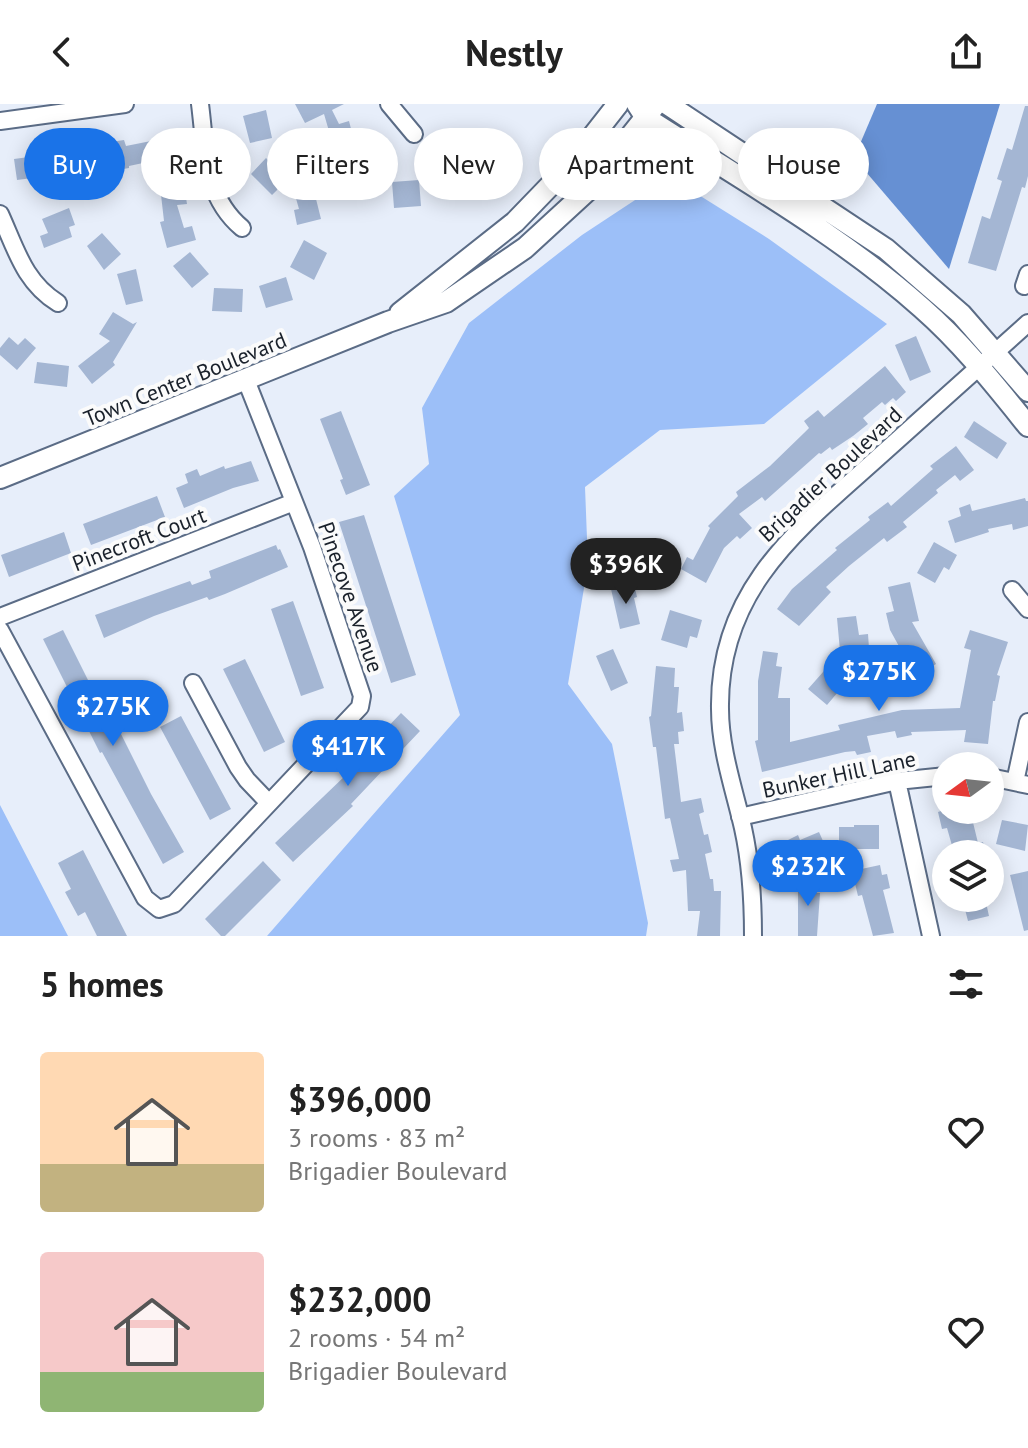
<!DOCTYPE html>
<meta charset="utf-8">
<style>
:root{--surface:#fff;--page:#f2f2f2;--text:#222;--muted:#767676;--accent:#1a73e8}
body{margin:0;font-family:"PT Sans",sans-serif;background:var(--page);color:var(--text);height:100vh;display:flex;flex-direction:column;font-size:30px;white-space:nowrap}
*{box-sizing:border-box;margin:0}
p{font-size:26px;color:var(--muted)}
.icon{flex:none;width:44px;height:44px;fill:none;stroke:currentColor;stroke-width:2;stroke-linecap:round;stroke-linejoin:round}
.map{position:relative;height:832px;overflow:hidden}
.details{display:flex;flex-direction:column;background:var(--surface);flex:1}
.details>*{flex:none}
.top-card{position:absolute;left:24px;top:24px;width:980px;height:72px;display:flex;gap:16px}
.needle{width:52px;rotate:255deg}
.buttons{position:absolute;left:932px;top:648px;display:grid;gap:16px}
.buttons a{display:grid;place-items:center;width:72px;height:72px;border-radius:50%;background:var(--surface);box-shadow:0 4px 20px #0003;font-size:40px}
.price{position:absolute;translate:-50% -68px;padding:0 18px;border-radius:28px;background:var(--accent);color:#fff;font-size:26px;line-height:52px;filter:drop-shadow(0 2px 4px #0008)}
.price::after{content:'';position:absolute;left:50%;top:48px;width:24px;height:18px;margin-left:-12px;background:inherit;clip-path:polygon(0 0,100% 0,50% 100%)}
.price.current{background:#222;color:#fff}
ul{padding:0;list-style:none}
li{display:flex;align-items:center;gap:24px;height:200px;padding:0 40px}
li span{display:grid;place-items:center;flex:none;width:224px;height:160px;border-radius:8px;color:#555}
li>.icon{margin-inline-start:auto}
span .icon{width:96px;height:96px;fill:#fffc;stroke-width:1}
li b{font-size:34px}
h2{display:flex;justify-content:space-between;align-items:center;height:96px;padding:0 40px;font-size:34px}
.chip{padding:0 28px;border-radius:36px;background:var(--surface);box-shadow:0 4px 20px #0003;font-size:28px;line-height:72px}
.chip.current{background:var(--accent);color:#fff}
header{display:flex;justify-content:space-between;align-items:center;height:104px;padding:0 40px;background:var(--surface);font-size:36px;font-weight:800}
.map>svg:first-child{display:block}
</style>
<header><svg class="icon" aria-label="back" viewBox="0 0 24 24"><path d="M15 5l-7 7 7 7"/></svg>Nestly<svg class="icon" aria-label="share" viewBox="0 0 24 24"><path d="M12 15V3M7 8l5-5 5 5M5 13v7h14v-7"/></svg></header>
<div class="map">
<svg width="1028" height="832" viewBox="0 0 1028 832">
<rect width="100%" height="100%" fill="#e7eefa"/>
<path fill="#9cbff8" d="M670 73 769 135 887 220 764 320 660 326 585 383 588 460 568 580 612 640 648 819 646 832H267L460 611 394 392 429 360 422 304 469 219 582 131Z
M0 701 68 832H0Z"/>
<path fill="#6690d3" d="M877 0H1000L949 165 854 54Z"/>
<path fill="#a4b6d3" d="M295 0H344L332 6 339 20 349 17 360 60 372 53 387 78 369 89 345 48 336 51 324 10 305 19Z
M1025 2H1028V72L1025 84 1022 83 996 167 968 159 982 112 990 115 1002 77 997 75 1007 44 1012 46Z
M266 6 272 34 250 39 243 12Z
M465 25 489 29 485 56 461 52Z
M166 34 168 46 174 45 181 87H185L187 100 177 101 184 124 192 122 196 136 167 144 160 118 164 117 157 56 129 62V64L100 69 63 72V70L17 76 14 55 29 53 28 44 77 40 78 43 124 36 126 42Z
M266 54 287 76 272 91 251 70Z
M453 58 467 76 444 94 430 75Z
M419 76 421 102 394 104 392 78Z
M314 87 321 115 297 121 294 106 299 105 295 91Z
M69 104 75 121 69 123 72 133 44 144 40 132 48 129 42 115Z
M102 129 121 150 104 166 87 142Z
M304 136 327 149 314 176 290 163Z
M190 148 209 170 192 184 173 162Z
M136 165 143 197 126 201 117 170Z
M286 173 293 196 266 204 259 182Z
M214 184 243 185 242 208 212 207Z
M113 208 133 220 137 218 113 258 115 261 92 280 78 262 110 237 99 230Z
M916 232 931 268 910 277 895 241Z
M9 233 18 241 25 234 36 244 17 266 0 251V244Z
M37 258 69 262 67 283 34 279Z
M885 262 906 288 896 297 893 294 885 301 882 298 863 314 868 320 853 332 832 346 830 343 821 350 819 349 765 397 762 393 739 410 752 424 740 435 737 432 724 444 706 479 681 465 687 453 693 456 710 424 708 422 738 392 736 388 770 362 804 329 809 324 804 317 818 306 824 313Z
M341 307 370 381 346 391 340 376 343 375 320 315Z
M974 317 1007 339 997 355 964 333Z
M956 342 974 366 960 377 955 371 936 386 938 389 903 418 907 423 887 438 884 434 849 462 826 483 831 488 799 522 777 505 792 485 837 446 835 444 870 416 868 413 888 398 891 402 933 365 930 362Z
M251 357 259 377 233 384 184 404 176 384 188 379 185 370 197 365 200 372 224 362 225 365Z
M157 392 165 413 91 441 83 420Z
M1025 394 1026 397H1028V422L1013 426 1012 420 988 425 989 428 955 439 948 417 961 412 959 404 970 400 972 407Z
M364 411 416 571 391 579 339 418Z
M64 428 71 449 9 473 1 451Z
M934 438 957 451 949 466 944 463 935 479 917 469Z
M276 441 278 446 280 445 288 463 225 490 209 496 207 493 154 512 104 534 95 511 190 477 192 481 211 474 209 467Z
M910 478 919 517 912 518 936 560 918 571 914 563 911 564 890 526 886 509 894 507 888 483Z
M634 480 637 493 634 494 640 520 620 525 611 485Z
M293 497 324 584 301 592 271 505Z
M670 506 702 516 697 534 690 532 687 544 661 536Z
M856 512 859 531 868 530 869 544 840 547 837 514Z
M63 526 101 602 106 600 151 690 184 748 163 760 102 648 100 649 43 535Z
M970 526 1008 538 997 571 1000 572 995 597H993L988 640 964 638 966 626 911 628 912 631 897 634 895 627 867 632 871 648 857 651 855 647 845 648 762 668 755 637 758 636V577L763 547 778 549 776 562 782 563 778 594H790V638L840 626 838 621 902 606 960 604 971 546 964 544Z
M613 545 628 579 611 587 596 552Z
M245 555 285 638 264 648 223 565Z
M831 559 849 575 827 601 808 585Z
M656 562 675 564 674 583H679L677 609 682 608 684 627 678 628 679 640H674L681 698 701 694 704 708 699 710 704 731 708 730 712 748 705 750 710 775H713L714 787H721L720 832H697L700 807H688L686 766 673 768 670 756 679 755 670 714 665 715 656 643H653L649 613 651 612Z
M401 609 420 627 351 700 353 702 293 758 275 739 347 670 345 668Z
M181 612 231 705 210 716 160 623Z
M944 706H970L978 739 983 738 986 750H951L950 746 953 745 947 724 942 725 938 708Z
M1002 716 1028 721 1025 747 996 740Z
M854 721H879V745H839V723H854Z
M819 728 827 746 796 760 786 737 798 731 800 736Z
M83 746 127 832H97L85 808 78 812 65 788 71 785 58 759Z
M263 757 281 776 225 832H221L205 815Z
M880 761 882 771 887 770 890 784 883 786 894 829 873 832 862 791 858 792 852 767Z
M1028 767V826L1024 827 1010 771Z
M798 776H815V789H820L817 832H798Z
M962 794H985L989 812 968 817Z"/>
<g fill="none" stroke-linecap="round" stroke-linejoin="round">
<g stroke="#5b6c86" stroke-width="20">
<path id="minor" d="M200 0C206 47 204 92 242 124
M389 0 414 30
M0 17 125 0
M0 110C16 145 24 178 58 199
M1024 182 1028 170
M1012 486 1028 505
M0 513 294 398
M0 526 145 794 159 805 174 800 360 603 362 592 312 443 246 276
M193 579 238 663 247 676 269 699
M990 673 1028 681
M897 677 931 832
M1015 678 1028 618
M740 713 897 677 946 672
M753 832C753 795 751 760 743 724 734 685 720 645 720 605 718 483 802 422 883 349 932 305 980 262 1028 219"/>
</g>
<g stroke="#5b6c86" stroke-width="24">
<path id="tertiary" d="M637 0 646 14C739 74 839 130 922 204 962 239 995 281 1028 322
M667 0 886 145 961 210 1028 287
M400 209 515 118 571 60 618 0
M0 374 388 218 446 198 525 144 586 88 656 0"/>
</g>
<use href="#minor" stroke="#fff" stroke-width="16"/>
<use href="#tertiary" stroke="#fff" stroke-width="20"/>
</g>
<g text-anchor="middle" stroke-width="8" stroke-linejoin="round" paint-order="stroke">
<g font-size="22" fill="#1a212b" stroke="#fbfbfb">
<text transform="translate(185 275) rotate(-22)" y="8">Town Center Boulevard</text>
<text transform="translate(830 370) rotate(-43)" y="8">Brigadier Boulevard</text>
<text transform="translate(139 435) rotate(-21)" y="8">Pinecroft Court</text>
<text transform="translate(351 493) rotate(71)" y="8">Pinecove Avenue</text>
<text transform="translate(839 670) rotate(-12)" y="8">Bunker Hill Lane</text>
</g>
</g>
</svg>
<div class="buttons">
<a><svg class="needle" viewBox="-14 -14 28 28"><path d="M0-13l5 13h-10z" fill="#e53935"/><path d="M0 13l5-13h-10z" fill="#767676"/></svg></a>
<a><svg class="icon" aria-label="layers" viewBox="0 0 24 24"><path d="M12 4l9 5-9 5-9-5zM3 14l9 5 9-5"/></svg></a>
</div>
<b class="price current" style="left:626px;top:502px">$396K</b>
<b class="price" style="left:879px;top:609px">$275K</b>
<b class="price" style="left:113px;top:644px">$275K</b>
<b class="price" style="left:348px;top:684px">$417K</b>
<b class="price" style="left:808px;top:804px">$232K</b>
<div class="top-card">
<a class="chip current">Buy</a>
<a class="chip">Rent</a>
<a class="chip">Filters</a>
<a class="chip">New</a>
<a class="chip">Apartment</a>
<a class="chip">House</a>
</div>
</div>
<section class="details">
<h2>5 homes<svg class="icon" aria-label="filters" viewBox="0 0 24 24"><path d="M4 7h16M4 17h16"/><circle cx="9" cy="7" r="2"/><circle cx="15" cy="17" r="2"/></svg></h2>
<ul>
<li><span style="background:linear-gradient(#ffd9b3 70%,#c2b280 0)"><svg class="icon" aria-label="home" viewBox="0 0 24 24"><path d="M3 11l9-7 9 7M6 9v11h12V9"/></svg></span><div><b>$396,000</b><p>3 rooms · 83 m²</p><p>Brigadier Boulevard</p></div><svg class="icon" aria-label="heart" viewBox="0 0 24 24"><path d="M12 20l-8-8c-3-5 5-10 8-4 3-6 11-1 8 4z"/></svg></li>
<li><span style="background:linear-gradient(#f6c9c9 75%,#8fb573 0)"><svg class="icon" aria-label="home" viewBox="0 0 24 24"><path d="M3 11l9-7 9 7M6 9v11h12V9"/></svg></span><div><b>$232,000</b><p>2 rooms · 54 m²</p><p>Brigadier Boulevard</p></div><svg class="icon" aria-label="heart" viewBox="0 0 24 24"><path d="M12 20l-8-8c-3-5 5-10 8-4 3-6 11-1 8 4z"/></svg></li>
</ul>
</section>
